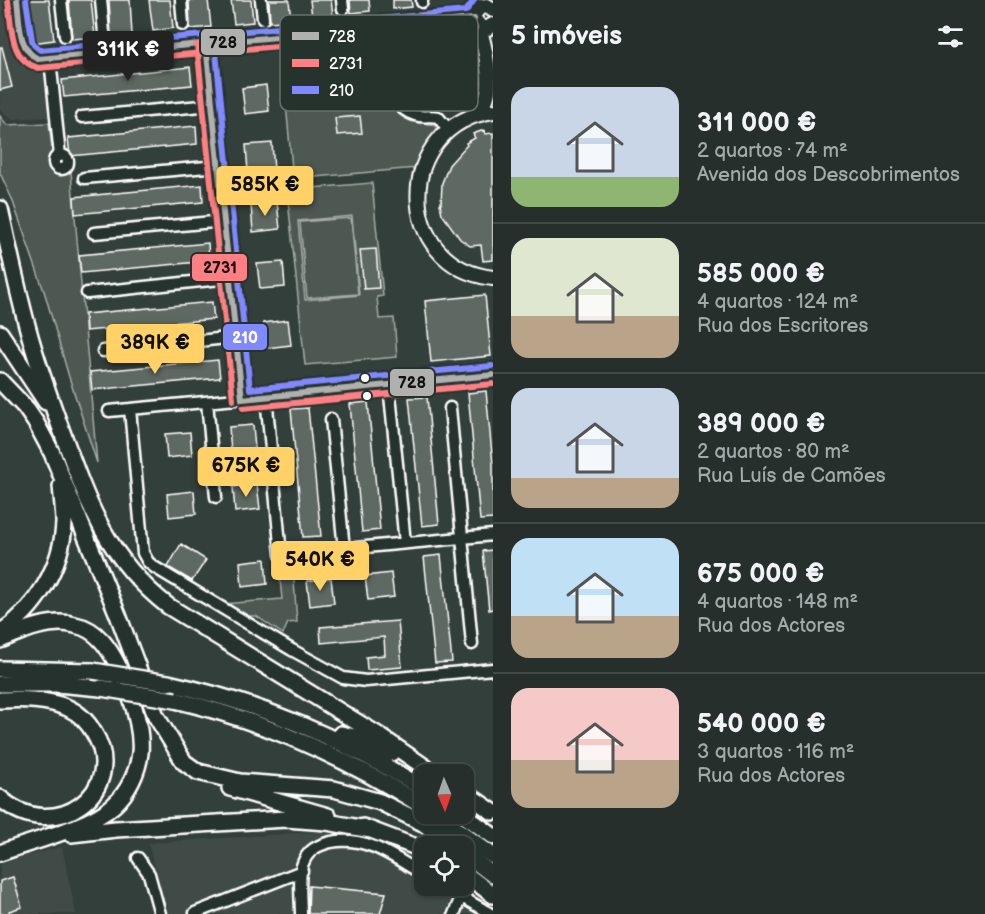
<!DOCTYPE html>
<html lang="pt">
<meta charset="utf-8">
<style>
:root{--surface:#262f2c;--page:#2e3734;--text:#f1f3f6;--muted:#a4a9a9;--line:#424a48;--accent:#ffd166}
body{margin:0;font-family:"Balsamiq Sans",sans-serif;background:var(--page);color:var(--text);height:100vh;display:flex;flex-direction:column;font-size:22px;white-space:nowrap}
*{box-sizing:border-box;margin:0}
p{font-size:20px;color:var(--muted)}
.icon{flex:none;width:33px;height:33px;fill:none;stroke:currentColor;stroke-width:2;stroke-linecap:round;stroke-linejoin:round}
.map{position:relative;flex:1;overflow:hidden}
.side{display:flex;flex-direction:column;background:var(--surface);width:492px}
.side>*{flex:none}
.needle{width:39px;rotate:178deg}
.fabs{position:absolute;left:414px;top:764px;display:grid;gap:12px}
.fabs a{display:grid;place-items:center;width:60px;height:60px;border-radius:12px;background:var(--surface);box-shadow:0 2px 4px #0004,0 0 0 2px var(--line);font-size:30px}
.price{position:absolute;translate:-50% -51px;padding:0 14px;border-radius:6px;background:var(--accent);color:#111;font-size:20px;line-height:39px;filter:drop-shadow(0 2px 3px #0008)}
.price::after{content:'';position:absolute;left:50%;top:36px;width:18px;height:14px;margin-left:-9px;background:inherit;clip-path:polygon(0 0,100% 0,50% 100%)}
.price.on{background:#222;color:#fff}
ul{padding:0;list-style:none}
li{display:flex;align-items:center;gap:18px;height:150px;padding:0 18px}
li+li{border-top:2px solid var(--line)}
li span{display:grid;place-items:center;flex:none;width:168px;height:120px;border-radius:18px;color:#555}
li>.icon{margin-inline-start:auto}
span .icon{width:72px;height:72px;fill:#fffc;stroke-width:1}
li b{font-size:26px}
h2{display:flex;justify-content:space-between;align-items:center;height:72px;padding:0 18px;font-size:26px}
main{display:flex;flex:1;min-height:0}
.map>svg:first-child{display:block}
</style>
<main>
<div class="map">
<svg width="493" height="914" viewBox="0 0 493 914">
<rect width="100%" height="100%" fill="#333f3a"/>
<filter id="ink" filterUnits="userSpaceOnUse"><feTurbulence type="fractalNoise" baseFrequency=".0167" numOctaves="2"/><feDisplacementMap in="SourceGraphic" scale="12" xChannelSelector="R" yChannelSelector="G"/><feConvolveMatrix kernelMatrix="1 2 1 2 8 2 1 2 1" color-interpolation-filters="sRGB"/></filter>
<g filter="url(#ink)">
<path fill="#404c47" d="M0 0H8L10 5 16 55 20 64 31 67H45L50 117 11 119 0 109Z
M330 831 360 836 419 856 424 860V885H462L493 907V914H168L148 843Z
M62 847 76 914H0V865L21 857Z"/>
<path fill="#4d5853" stroke="#a6aca9" stroke-width="1.5" fill-rule="evenodd" d="M391 36H396L399 53C388 70 378 87 392 106 397 112 402 118 410 121 420 124 427 121 438 127L421 152 416 168 293 179 283 72 384 62 392 51Z
M0 116 7 125 49 123 54 168 59 172H71L97 463 69 377 45 294 12 199 0 173Z
M372 183 383 296 377 297 379 319 394 318 397 357 305 365 287 190ZM352 216 359 295 305 300 298 221Z
M351 218 358 294 307 298 300 222Z
M293 568 297 622 288 623 283 634 256 616H245L223 604 282 599 279 569Z"/>
<path fill="#5f6964" stroke="#fff" stroke-width="1.5" d="M27 0H49L54 40 32 43Z
M69 0H91L95 37 72 39Z
M109 0H130L132 35 111 37Z
M149 0H170L173 28 153 31Z
M189 0H208L211 27 190 29Z
M231 0H251L253 22 234 24Z
M269 0H289L291 20 270 22Z
M310 0H331L333 15 312 17Z
M350 0H369L370 11 351 13Z
M393 0H411L412 7 393 9Z
M0 47H2L12 87 0 90Z
M190 67 192 85 64 97 62 80Z
M266 85 269 111 245 114 242 88Z
M360 116 362 133 337 135 335 118Z
M196 126 197 144 70 156 68 138Z
M484 130 485 134 493 133V260L483 261 481 245 470 246 460 239 442 214 440 204H441L442 183 449 165 467 145 466 143 475 138 473 134Z
M272 143 274 170 248 172 246 145Z
M202 185 203 202 75 214 74 197Z
M277 202 280 229 253 232 251 205Z
M208 243 209 261 81 273 79 255Z
M376 249 379 288 364 289 360 250Z
M283 262 285 287 260 289 257 264Z
M485 295 491 356 431 362 425 301Z
M212 302 214 319 86 331 85 314Z
M288 320 291 345 266 348 263 323Z
M218 360 220 378 92 390 90 372Z
M486 391 493 465V519L480 520 468 393Z
M427 397 439 524 422 526 409 398Z
M368 402 380 530 362 532 350 404Z
M308 408 321 536 303 537 291 409Z
M253 425 255 449 231 452 229 427Z
M190 432 192 455 167 458 165 434Z
M257 484 260 509 235 512 233 487Z
M194 491 196 514 169 517 167 494Z
M181 544 206 560 192 581 168 567Z
M493 550V609L489 610 483 551Z
M441 555 452 662 435 663 424 557Z
M265 559 267 584 242 587 240 562Z
M391 573 394 597 368 600 365 576Z
M331 578 334 603 310 606 307 581Z
M398 621 402 667 367 670 366 657 385 655 384 637 321 643 320 627Z
M13 877 22 907 9 911 10 914H0V881Z
M309 886 386 893 380 914H308Z"/>
<g fill="none" stroke-linecap="round" stroke-linejoin="round">
<g stroke="#fff" stroke-width="15">
<path id="minor" d="M17 0C21 18 17 54 38 59L474 19
M61 0 65 36
M101 0 104 33
M181 0 183 25
M261 0 263 19
M342 0 343 9
M422 0V2
M400 25C401 35 405 49 402 58 401 64 395 68 393 74 387 92 398 110 415 115 423 118 430 115 438 117L449 130
M206 44 242 399
M50 59 60 156
M82 117 212 105
M54 162a7 7 0 1 1 14 0a7 7 0 1 1-14 0Z
M84 178 218 166
M94 233 224 221
M87 293 230 278
M103 351 236 337
M389 385 405 543
M266 396 281 555 493 535
M207 402 216 497
M450 408 472 644
M130 409 143 553 148 562 154 567 292 650 343 678 366 681 493 669
M109 411 493 375
M331 419 344 549
M138 858 149 874 160 914
M441 885 491 914
M195 913 302 871
M301 914C301 901 298 874 303 863 308 850 318 845 331 842 367 835 395 858 424 875
M454 914 461 897"/>
</g>
<g stroke="#fff" stroke-width="18">
<path id="major" d="M493 10 487 6 480 7 474 14V19L481 28H488L493 25
M478 26C484 40 491 77 488 92 487 100 482 107 479 114
M493 111C394 126 393 266 493 278"/>
</g>
<g stroke="#fff" stroke-width="20">
<path id="highway" d="M0 209C9 249 17 289 28 329 37 363 49 396 61 429 87 501 106 558 168 606L378 735 435 774
M0 333 46 402
M0 381 25 407 36 423 52 453 118 615 156 716 184 762 198 772 240 782 334 789 380 802 423 823
M0 633C36 609 62 567 64 523 64 511 62 498 61 486
M0 640C22 631 51 618 75 625 86 627 95 633 102 641 122 664 143 722 140 753 138 772 128 792 114 805 89 828 32 841 0 853
M0 669 93 671
M168 683C264 704 341 738 424 789
M0 684H57L101 688
M0 700C23 699 47 699 68 708 79 713 88 722 94 733 129 790 54 847 0 798
M175 700C265 721 347 758 424 807
M341 734 359 738 391 753
M230 788 328 816
M464 792 493 812
M434 813 493 856
M461 813 493 836
M416 818 454 846
M363 827 424 850
M71 834 116 829 286 819 327 822 371 830
M464 853 493 875
M464 873 493 895"/>
</g>
<use href="#minor" stroke="#26332d" stroke-width="10"/>
<use href="#major" stroke="#26332d" stroke-width="14"/>
<use href="#highway" stroke="#26332d" stroke-width="15"/>
<g stroke="#fff" stroke-width="20" stroke-linecap="butt">
<path id="highway-bridge" d="M93 671 168 683
M101 688 175 700"/>
</g>
<use href="#highway-bridge" stroke="#26332d" stroke-width="15"/>
<g stroke="#26332d" stroke-width="10">
<path id="bus-1" d="M17 0C20 20 17 49 38 59L474 19
M206 44 242 399
M242 399 493 375"/>
</g>
<g stroke="#26332d" stroke-width="10">
<path id="bus-2" d="M8 1C12 26 9 60 38 68L475 28
M197 45 233 400
M243 408 493 384"/>
</g>
<g stroke="#26332d" stroke-width="10">
<path id="bus-3" d="M26 0 32 40 34 45 40 50 466 11 474 0
M215 43 250 389 492 366"/>
</g>
<use href="#bus-1" stroke="#b0b0af" stroke-width="6"/>
<use href="#bus-2" stroke="#ff8084" stroke-width="6"/>
<use href="#bus-3" stroke="#8089ff" stroke-width="6"/>
</g>
</g>
<g fill="#fff" stroke="#26332d" stroke-width="2">
<circle cx="365" cy="378" r="5"/>
<circle cx="367" cy="396" r="5"/>
</g>
<rect x="280" y="15" width="198" height="96" rx="9" fill="#26332d" stroke="#67706c" stroke-width="1.5"/>
<rect x="292" y="32" width="27" height="8" fill="#b0b0af"/>
<rect x="292" y="59" width="27" height="8" fill="#ff8084"/>
<rect x="292" y="86" width="27" height="8" fill="#8089ff"/>
<g font-size="16" fill="#fff">
<text x="329" y="42">728</text>
<text x="329" y="69">2731</text>
<text x="329" y="96">210</text>
</g>
<g stroke="#26332d" stroke-width="2">
<rect x="200" y="28" width="46" height="28" rx="6" fill="#b0b0af"/>
<rect x="191" y="253" width="57" height="29" rx="6" fill="#ff8084"/>
<rect x="222" y="323" width="46" height="28" rx="6" fill="#8089ff"/>
<rect x="389" y="368" width="46" height="29" rx="6" fill="#b0b0af"/>
</g>
<g font-size="16" text-anchor="middle" font-weight="bold" fill="#fff">
<text x="245" y="343">210</text>
</g>
<g font-size="16" text-anchor="middle" font-weight="bold" fill="#111">
<text x="223" y="48">728</text>
<text x="220" y="273">2731</text>
<text x="412" y="388">728</text>
</g>
</svg>
<div class="fabs">
<a><svg class="needle" viewBox="-14 -14 28 28"><path d="M0-13l5 13h-10z" fill="#e53935"/><path d="M0 13l5-13h-10z" fill="#a4a9a9"/></svg></a>
<a><svg class="icon" aria-label="locate" viewBox="0 0 24 24"><circle cx="12" cy="12" r="6"/><path d="M12 2v4M12 18v4M2 12h4M18 12h4"/></svg></a>
</div>
<b class="price on" style="left:128px;top:82px">311K €</b>
<b class="price" style="left:265px;top:217px">585K €</b>
<b class="price" style="left:155px;top:375px">389K €</b>
<b class="price" style="left:246px;top:498px">675K €</b>
<b class="price" style="left:320px;top:592px">540K €</b>
</div>
<section class="side">
<h2>5 imóveis<svg class="icon" aria-label="filters" viewBox="0 0 24 24"><path d="M4 7h16M4 17h16"/><circle cx="9" cy="7" r="2"/><circle cx="15" cy="17" r="2"/></svg></h2>
<ul>
<li><span style="background:linear-gradient(#c9d6e8 75%,#8fb573 0)"><svg class="icon" aria-label="home" viewBox="0 0 24 24"><path d="M3 11l9-7 9 7M6 9v11h12V9"/></svg></span><div><b>311 000 €</b><p>2 quartos · 74 m²</p><p>Avenida dos Descobrimentos</p></div></li>
<li><span style="background:linear-gradient(#dfe7d0 65%,#b9a48a 0)"><svg class="icon" aria-label="home" viewBox="0 0 24 24"><path d="M3 11l9-7 9 7M6 9v11h12V9"/></svg></span><div><b>585 000 €</b><p>4 quartos · 124 m²</p><p>Rua dos Escritores</p></div></li>
<li><span style="background:linear-gradient(#c9d6e8 75%,#b9a48a 0)"><svg class="icon" aria-label="home" viewBox="0 0 24 24"><path d="M3 11l9-7 9 7M6 9v11h12V9"/></svg></span><div><b>389 000 €</b><p>2 quartos · 80 m²</p><p>Rua Luís de Camões</p></div></li>
<li><span style="background:linear-gradient(#bfe0f5 65%,#b9a48a 0)"><svg class="icon" aria-label="home" viewBox="0 0 24 24"><path d="M3 11l9-7 9 7M6 9v11h12V9"/></svg></span><div><b>675 000 €</b><p>4 quartos · 148 m²</p><p>Rua dos Actores</p></div></li>
<li><span style="background:linear-gradient(#f6c9c9 60%,#b9a48a 0)"><svg class="icon" aria-label="home" viewBox="0 0 24 24"><path d="M3 11l9-7 9 7M6 9v11h12V9"/></svg></span><div><b>540 000 €</b><p>3 quartos · 116 m²</p><p>Rua dos Actores</p></div></li>
</ul>
</section>
</main>
